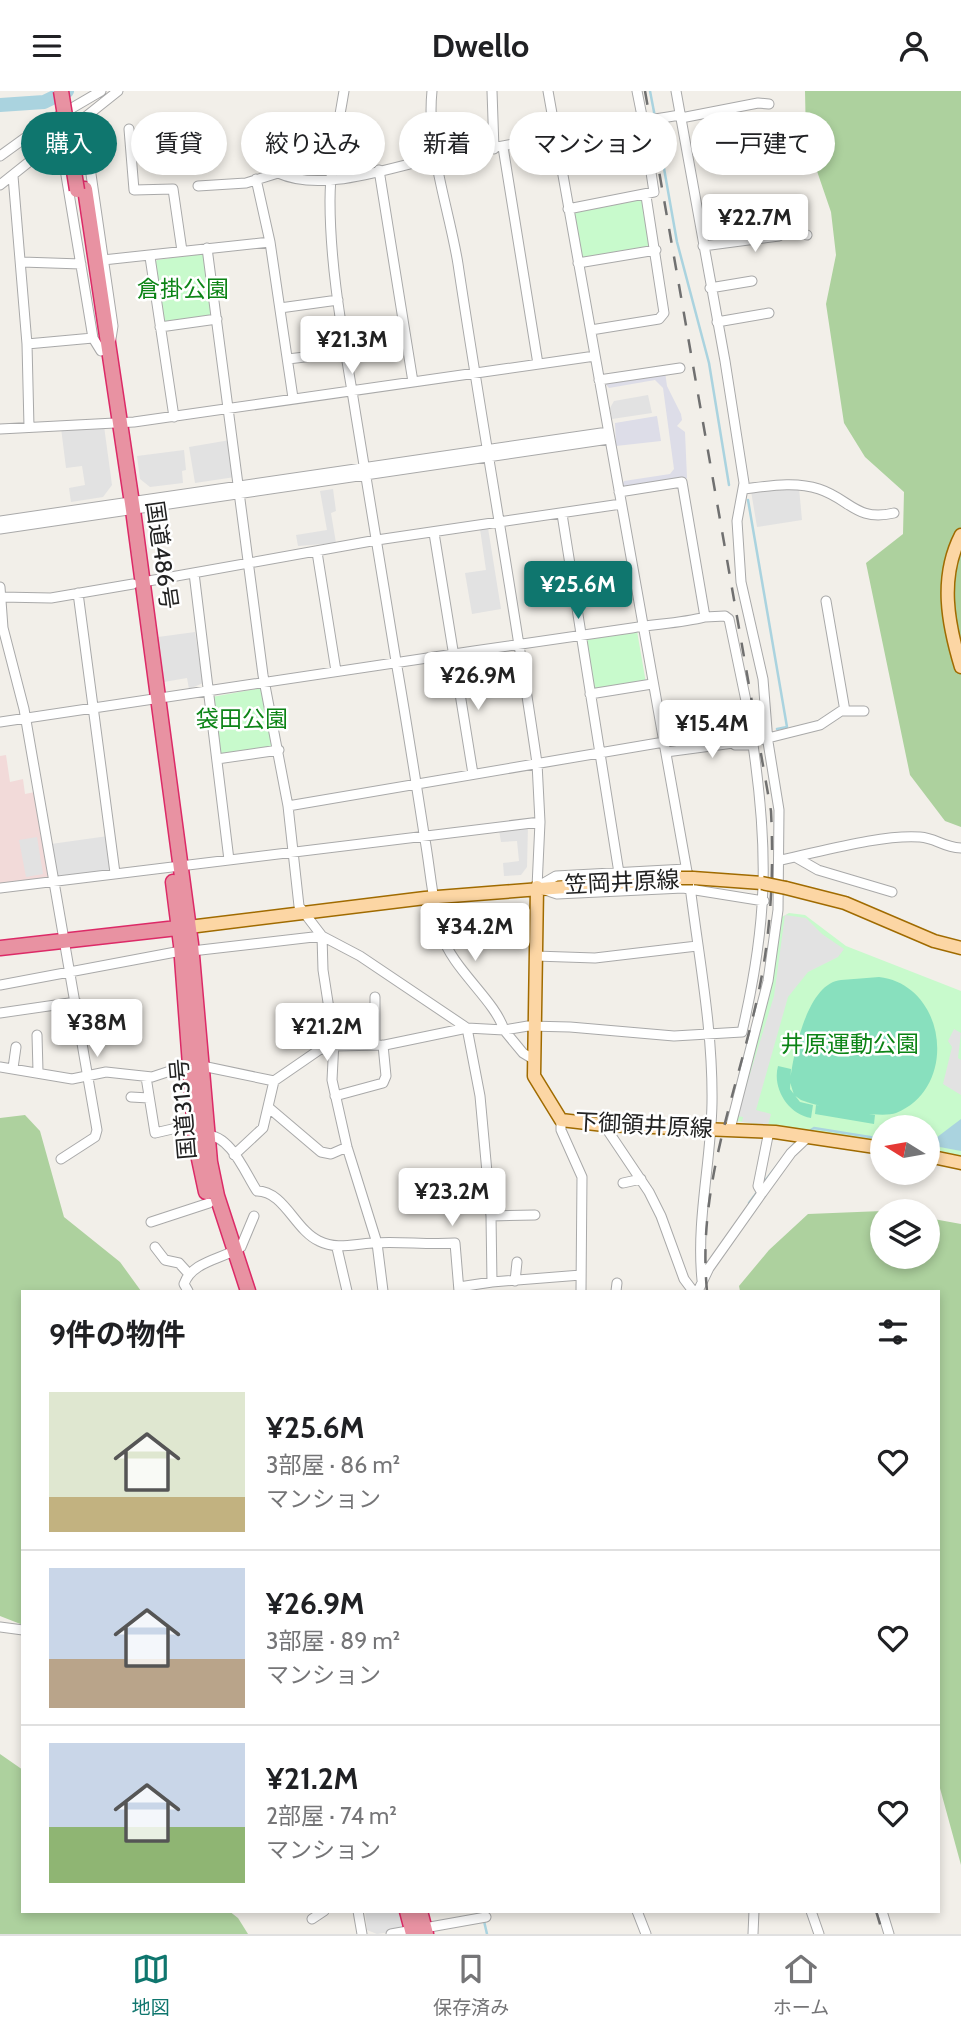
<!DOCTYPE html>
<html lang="ja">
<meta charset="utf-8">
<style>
:root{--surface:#fff;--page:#f6f6f6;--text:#202124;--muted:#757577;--line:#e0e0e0;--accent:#0f766e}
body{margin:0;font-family:Cabin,"Noto Sans JP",sans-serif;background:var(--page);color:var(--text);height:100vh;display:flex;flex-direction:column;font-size:26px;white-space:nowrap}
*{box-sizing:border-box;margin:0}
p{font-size:23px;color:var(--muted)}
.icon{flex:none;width:38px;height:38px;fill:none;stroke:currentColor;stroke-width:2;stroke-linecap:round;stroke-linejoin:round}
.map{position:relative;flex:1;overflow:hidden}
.drawer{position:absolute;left:21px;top:1199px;width:919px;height:623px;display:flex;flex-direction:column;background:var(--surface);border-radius:0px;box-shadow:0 4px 10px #0003}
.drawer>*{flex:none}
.top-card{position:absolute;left:21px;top:21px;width:920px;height:63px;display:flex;gap:14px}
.needle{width:46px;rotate:281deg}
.controls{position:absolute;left:870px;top:1024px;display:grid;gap:14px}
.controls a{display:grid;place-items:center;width:70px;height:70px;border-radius:50%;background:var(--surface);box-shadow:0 4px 10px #0003;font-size:35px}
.price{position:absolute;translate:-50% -60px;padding:0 16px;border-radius:7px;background:#fff;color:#222;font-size:23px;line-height:46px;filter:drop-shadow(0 2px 4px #0008)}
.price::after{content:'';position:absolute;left:50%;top:42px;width:21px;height:16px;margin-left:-10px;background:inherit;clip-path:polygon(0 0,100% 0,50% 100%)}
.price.active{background:var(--accent);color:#fff}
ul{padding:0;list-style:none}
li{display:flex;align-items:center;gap:21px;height:175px;padding:0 28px}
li+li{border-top:2px solid var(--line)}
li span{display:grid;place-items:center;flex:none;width:196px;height:140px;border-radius:0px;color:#555}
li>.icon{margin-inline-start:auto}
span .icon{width:84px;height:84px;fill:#fffc;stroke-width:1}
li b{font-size:30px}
h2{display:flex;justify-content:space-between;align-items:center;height:84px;padding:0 28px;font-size:30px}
.tag{padding:0 24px;border-radius:32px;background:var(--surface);box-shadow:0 4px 10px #0003;font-size:24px;line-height:63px}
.tag.active{background:var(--accent);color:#fff}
header{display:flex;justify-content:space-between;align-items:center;height:91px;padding:0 28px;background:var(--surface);font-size:32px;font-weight:700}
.menu{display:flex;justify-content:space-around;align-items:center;height:98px;border-top:2px solid var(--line);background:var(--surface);font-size:19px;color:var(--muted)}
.menu a{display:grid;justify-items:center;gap:4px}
.menu .active{color:var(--accent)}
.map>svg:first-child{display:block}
</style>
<header><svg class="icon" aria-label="menu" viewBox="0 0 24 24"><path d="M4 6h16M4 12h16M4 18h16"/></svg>Dwello<svg class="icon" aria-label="person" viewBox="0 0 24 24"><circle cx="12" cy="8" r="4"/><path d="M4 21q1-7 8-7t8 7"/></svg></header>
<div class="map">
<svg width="961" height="1843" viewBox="0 0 961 1843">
<rect width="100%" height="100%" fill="#f2efe9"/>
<path fill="#f2dad9" d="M6 664 10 691 23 688 25 703 35 701 49 784 47 789 0 794V665Z"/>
<path fill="#add19e" d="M805 0H961V736L945 730 910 684 866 472 903 443 904 401 865 366 844 332 826 213 836 164 831 121 806 48Z
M25 1024 40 1040 64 1126 120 1171 141 1200H23V1534L0 1525V1027Z
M882 1120V1166H928V1127L961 1133V1774L938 1690V1200H740L739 1195 769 1159 808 1123Z
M0 1663 23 1679V1820H229L238 1827 248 1843H0Z"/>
<path fill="#c8facc" d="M644 107 653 157 581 169 572 120Z
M203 162 212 226 162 233 154 173 157 169Z
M637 540 646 592 596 600 593 597 585 552 588 548Z
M262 597 273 658 220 665 212 606Z
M789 822 805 824 846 855 961 900V1065L928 1059V1036H882V1051L736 1030 770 901 780 827Z"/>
<path fill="#88e0be" d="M879 886C947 894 959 997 896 1022 880 1028 818 1016 801 1009L794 1004 790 991C793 964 807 892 841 889 854 888 867 887 879 886Z
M778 975 791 978 790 998 800 1011 813 1014 811 1027C788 1023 772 997 778 975Z
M816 1014 875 1024 874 1033 815 1023Z"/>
<path fill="#e2e2e2" d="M648 304 652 322 612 328 610 317 614 310Z
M104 335 112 394 103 406 71 411 69 397 85 394 82 375 66 377 61 337Z
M230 349 235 386 195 392 189 356Z
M184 359 186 379 182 380 183 392 150 396 140 388 137 365Z
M782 397H799L802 429 757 436 751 400Z
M333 398 336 420 331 422 336 452 298 455 296 444 327 439 320 400Z
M488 437 501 518 472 523 465 482 486 479 480 438Z
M195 541 203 592 189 598 187 587 164 591 158 546Z
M528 735 527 776 521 784 504 785 503 772 519 770 517 750 501 751 499 739Z
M108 745 112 776 107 780 62 787 56 783 51 753Z
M37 746 43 783 26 786 19 749Z
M785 824 806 827 822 843 844 858 838 866 808 881 788 906 756 1019 771 1023 768 1034 742 1031 743 1026 737 1025 774 905Z
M954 938 961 942 958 967 961 969V1004L943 993 952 956 948 950Z
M365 1820H399L403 1839 377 1843 367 1839Z"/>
<path fill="#dddde8" d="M665 281 667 295 681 323 682 329 677 335 685 341 687 387 621 397 624 390 670 383 674 378 663 297 655 289 609 297 604 291Z
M657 325 661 350 616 355 615 332Z"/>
<path fill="#aad3df" d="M961 1028V1060L929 1054 932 1050Z"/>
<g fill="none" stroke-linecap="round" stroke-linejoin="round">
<path stroke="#aad3df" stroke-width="2.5" d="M650 0 655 26
M656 32 677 151 709 272 729 394
M748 409 787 636 777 638
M685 654 717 648
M811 1039 814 1037 882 1048
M761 1095 798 1048
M749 1112 758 1100
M484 1830 487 1843"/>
<path stroke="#aad3df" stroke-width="14" d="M0 14 44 11 67 0"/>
<g stroke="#a9a9a9" stroke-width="11">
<path id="minor" d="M432 0C426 57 449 117 458 173 483 340 513 506 537 672L540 731 537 796
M492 0 494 58
M548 0 691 803C700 873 713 942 712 1012 711 1072 696 1130 702 1189
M637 0 643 30
M676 0 725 270 744 392 737 430 741 491 763 588 768 651 779 719 778 819 768 890 730 1038
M681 27 758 12 769 13
M83 28 113 235 111 248
M43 34 60 48 93 247 101 260
M129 38 134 99 173 98 182 160
M503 56 538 273
M0 65 43 34 101 0
M379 79 413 291
M13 85 27 253 29 336
M256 88 270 151 293 307
M0 94 118 0
M198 95 246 92 278 82C326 104 399 72 450 64 527 51 603 36 680 24
M568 118 654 101 644 36 635 37
M703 155 779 145 784 139 807 144
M207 157 263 584 288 715 299 815 322 845 360 865 467 937 504 939 523 962 533 968
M150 166 174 326
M103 169 270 151
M22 171 81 173
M578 172 656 159
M710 197 752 190
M280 217 338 209
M717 231 769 222
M160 236 217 228
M591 239 659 228 664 222 646 105
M27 253 93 247
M288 268 346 261
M599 289 680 277
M0 338 134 331 595 265
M744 398C769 395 795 390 819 398 850 408 856 431 894 422
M619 401 682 391 705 526
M562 423 619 782
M0 430 608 341
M0 438 609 348
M434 442 473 683
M317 461 336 580
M194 482 229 769
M143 491 377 449 621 413
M0 496 3 537 24 618 97 1039 95 1046 61 1068
M78 502 115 782
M1 506 51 507 133 493
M826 510 845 620
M590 603 652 593
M0 631C158 608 316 584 474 560 526 552 579 545 632 537 656 533 682 532 705 526L725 525 729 528 751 634 752 643 734 647 731 651 735 654H753C769 763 767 834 742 941L674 945 570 936 528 935 504 939C495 909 452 878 441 842 432 810 430 775 424 743 415 685 406 628 396 570 383 489 370 407 356 325 345 255 330 182 330 110 330 74 338 36 344 0
M666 661 764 648 820 634 841 620H864
M217 668 279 659
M288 715 664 651
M797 767 818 779 892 801
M781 769C820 761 882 743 920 746 936 747 942 756 961 757
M537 796 556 785 686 778
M0 797 540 731
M545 799 557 803 683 797 764 810
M192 860 322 845 323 879 334 950 332 989 347 1056 377 1152 383 1200
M535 865 595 867 697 855
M0 894 181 860
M0 922 76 911
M37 944 38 980
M375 954V906
M0 976 72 988 106 981 152 986 182 976H207L274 990 319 959 333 955 385 954 467 937 480 1005 491 1125 492 1191 459 1196
M13 977 16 956
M146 986 155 1042 194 1033
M335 1005 383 992 386 985 383 954
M131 1006 149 1007
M268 1016 321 1061 331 1063 347 1056
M561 1029V1039L582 1086 581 1200
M604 1034 649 1101 661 1125 684 1188 693 1200
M206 1044C231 1044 245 1082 257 1100 284 1100 295 1139 319 1150 337 1159 353 1153 372 1152 400 1150 427 1154 455 1152L459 1200
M234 1064 263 1037 274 990
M623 1092 641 1088
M762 1102 791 1062 809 1045
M491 1125 535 1124
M151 1131 209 1112
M155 1156 165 1169 179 1172 189 1183
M337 1157 347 1200
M515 1190 517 1171
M492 1191 581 1184
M188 1200 184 1193C192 1170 223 1168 241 1156L254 1125
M616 1200 617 1192
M698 1200 709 1177 762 1102 758 1095 769 1040
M0 1536 23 1539
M358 1820 362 1843
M637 1820 646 1843
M811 1820 819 1843
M882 1820 889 1843
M312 1828 324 1820
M391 1843 486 1826
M753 1843 754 1820"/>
</g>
<g stroke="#a06b00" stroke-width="15">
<path id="major" d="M961 444C939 487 948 533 961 576
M693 787 762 792
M537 796 534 985 561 1029 604 1034 775 1041 882 1057
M786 797 845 812 934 850 961 857
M189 836 425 807 681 787
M928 1065 961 1072"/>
</g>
<g stroke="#dc2a67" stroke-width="17">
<path id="highway" d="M85 98 133 419 191 853 210 1071 217 1105 248 1200
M173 791 181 854 196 1054 206 1101
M0 857 186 836
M407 1820 413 1843
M420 1820 426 1843"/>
</g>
<use href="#minor" stroke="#fff" stroke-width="9"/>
<use href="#major" stroke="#fcd6a4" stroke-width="12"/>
<use href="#highway" stroke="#e892a2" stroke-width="14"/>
<path stroke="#707070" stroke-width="2.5" stroke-dasharray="14 14" stroke-linecap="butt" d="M645 0 771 720C774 782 771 843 758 904 736 1004 697 1096 707 1200
M876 1820 883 1843"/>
<g stroke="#a06b00" stroke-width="15" stroke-linecap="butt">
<path id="major-bridge" d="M681 787H693
M762 792 786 797"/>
</g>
<g stroke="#dc2a67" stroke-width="17" stroke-linecap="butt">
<path id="highway-bridge" d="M61 0 77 99"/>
</g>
<use href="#major-bridge" stroke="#fcd6a4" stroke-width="12"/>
<use href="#highway-bridge" stroke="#e892a2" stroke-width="14"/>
</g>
<g text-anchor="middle" stroke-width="5" stroke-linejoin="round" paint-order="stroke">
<g font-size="23" fill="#0c8416" stroke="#fff">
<text x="183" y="206">倉掛公園</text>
<text x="242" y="636">袋田公園</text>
<text x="850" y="961">井原運動公園</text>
</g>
<g font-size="23" fill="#222" stroke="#fff">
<text transform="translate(162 464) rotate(82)" y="8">国道486号</text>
<text transform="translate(622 791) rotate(-3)" y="8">笠岡井原線</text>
<text transform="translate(183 1018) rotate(-95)" y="8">国道313号</text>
<text transform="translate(644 1034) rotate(3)" y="8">下御領井原線</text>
</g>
</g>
</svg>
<div class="controls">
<a><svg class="needle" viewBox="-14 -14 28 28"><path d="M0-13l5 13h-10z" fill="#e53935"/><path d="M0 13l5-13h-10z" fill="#757577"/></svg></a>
<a><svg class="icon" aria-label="layers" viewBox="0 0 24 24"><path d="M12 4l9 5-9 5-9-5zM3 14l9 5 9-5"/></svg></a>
</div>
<b class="price" style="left:755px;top:163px">¥22.7M</b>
<b class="price" style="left:352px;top:285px">¥21.3M</b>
<b class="price active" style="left:578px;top:530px">¥25.6M</b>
<b class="price" style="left:478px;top:621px">¥26.9M</b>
<b class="price" style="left:712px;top:669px">¥15.4M</b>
<b class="price" style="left:475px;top:872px">¥34.2M</b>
<b class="price" style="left:97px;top:968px">¥38M</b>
<b class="price" style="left:327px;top:972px">¥21.2M</b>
<b class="price" style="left:452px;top:1137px">¥23.2M</b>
<div class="top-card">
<a class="tag active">購入</a>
<a class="tag">賃貸</a>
<a class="tag">絞り込み</a>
<a class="tag">新着</a>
<a class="tag">マンション</a>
<a class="tag">一戸建て</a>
</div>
<section class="drawer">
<h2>9件の物件<svg class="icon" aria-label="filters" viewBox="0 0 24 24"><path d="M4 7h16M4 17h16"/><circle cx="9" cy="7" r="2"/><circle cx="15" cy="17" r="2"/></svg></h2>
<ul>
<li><span style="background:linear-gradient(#dfe7d0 75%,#c2b280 0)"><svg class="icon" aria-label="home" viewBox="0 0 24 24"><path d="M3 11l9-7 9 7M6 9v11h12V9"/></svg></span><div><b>¥25.6M</b><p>3部屋 · 86 m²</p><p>マンション</p></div><svg class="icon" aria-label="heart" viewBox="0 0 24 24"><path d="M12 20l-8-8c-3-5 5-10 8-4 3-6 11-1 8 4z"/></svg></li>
<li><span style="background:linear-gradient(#c9d6e8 65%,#b9a48a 0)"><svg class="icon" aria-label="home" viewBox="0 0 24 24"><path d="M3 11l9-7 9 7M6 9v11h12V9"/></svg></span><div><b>¥26.9M</b><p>3部屋 · 89 m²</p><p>マンション</p></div><svg class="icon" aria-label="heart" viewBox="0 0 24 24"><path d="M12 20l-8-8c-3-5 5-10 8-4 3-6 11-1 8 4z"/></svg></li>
<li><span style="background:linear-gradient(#c9d6e8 60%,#8fb573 0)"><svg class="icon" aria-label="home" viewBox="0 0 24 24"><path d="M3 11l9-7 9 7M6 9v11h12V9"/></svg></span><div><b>¥21.2M</b><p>2部屋 · 74 m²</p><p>マンション</p></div><svg class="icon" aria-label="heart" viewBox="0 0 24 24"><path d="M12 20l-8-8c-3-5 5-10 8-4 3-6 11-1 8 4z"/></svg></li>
</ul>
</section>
</div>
<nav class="menu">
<a class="active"><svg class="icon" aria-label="map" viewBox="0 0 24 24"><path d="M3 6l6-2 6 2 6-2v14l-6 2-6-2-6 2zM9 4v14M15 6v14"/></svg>地図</a>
<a><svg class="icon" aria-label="saved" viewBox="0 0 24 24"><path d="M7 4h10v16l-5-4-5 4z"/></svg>保存済み</a>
<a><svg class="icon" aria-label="home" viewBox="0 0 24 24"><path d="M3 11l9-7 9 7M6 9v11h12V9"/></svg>ホーム</a>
</nav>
